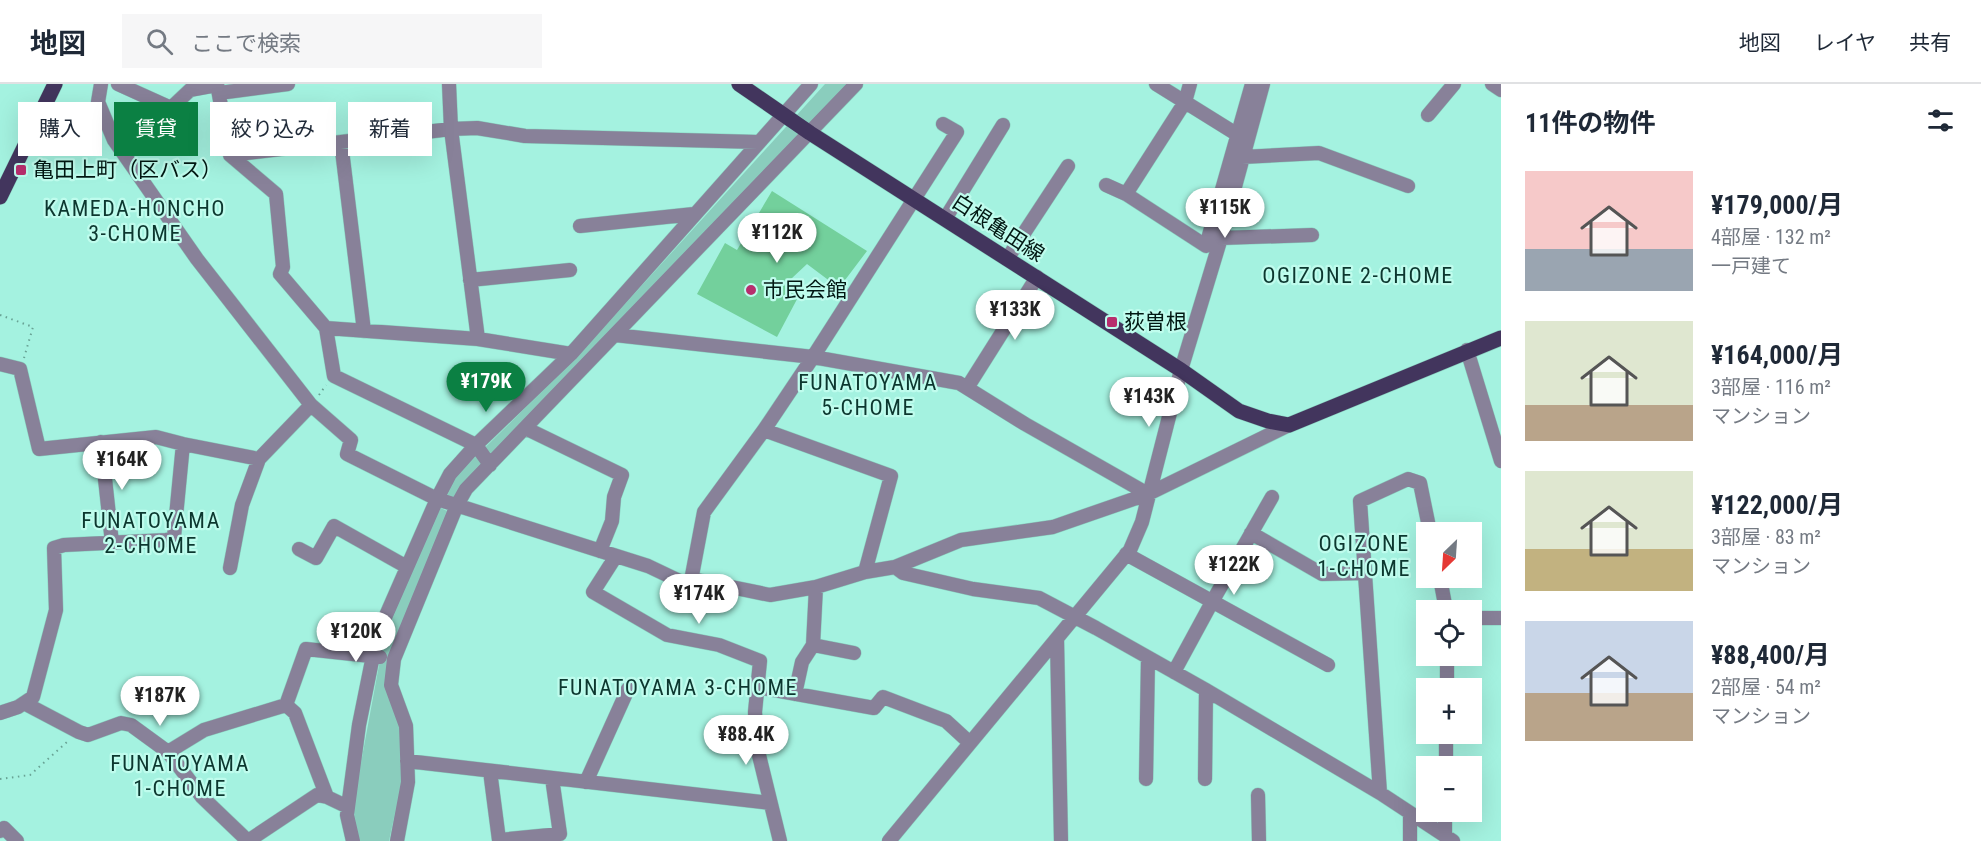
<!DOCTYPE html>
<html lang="ja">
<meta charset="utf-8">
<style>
:root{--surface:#fff;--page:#f6f6f7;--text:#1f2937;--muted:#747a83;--line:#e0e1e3;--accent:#0b8043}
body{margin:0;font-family:"Roboto Condensed","Noto Sans JP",sans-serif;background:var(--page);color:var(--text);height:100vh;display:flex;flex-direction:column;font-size:22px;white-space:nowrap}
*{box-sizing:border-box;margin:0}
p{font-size:20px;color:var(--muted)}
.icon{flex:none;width:33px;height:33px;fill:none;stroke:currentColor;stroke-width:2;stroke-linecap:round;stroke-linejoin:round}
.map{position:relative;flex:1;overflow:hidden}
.details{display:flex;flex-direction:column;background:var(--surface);width:480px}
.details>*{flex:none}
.hud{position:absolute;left:18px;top:18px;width:570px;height:54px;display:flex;gap:12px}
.needle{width:39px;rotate:205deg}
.controls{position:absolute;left:1416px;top:438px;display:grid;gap:12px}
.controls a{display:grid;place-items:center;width:66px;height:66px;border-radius:0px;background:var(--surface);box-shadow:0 6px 24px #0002;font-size:30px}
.price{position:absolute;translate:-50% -51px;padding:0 14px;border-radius:21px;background:#fff;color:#222;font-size:20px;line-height:39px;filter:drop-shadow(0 2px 3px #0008)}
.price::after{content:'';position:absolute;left:50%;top:36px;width:18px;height:14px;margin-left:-9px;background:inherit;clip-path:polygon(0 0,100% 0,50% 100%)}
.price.active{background:var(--accent);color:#fff}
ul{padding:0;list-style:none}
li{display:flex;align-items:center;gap:18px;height:150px;padding:0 24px}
li span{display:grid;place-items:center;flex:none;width:168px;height:120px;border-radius:0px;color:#555}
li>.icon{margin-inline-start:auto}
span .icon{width:72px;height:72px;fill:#fffc;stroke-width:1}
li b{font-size:26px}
h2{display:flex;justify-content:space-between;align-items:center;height:72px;padding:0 24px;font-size:26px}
.pill{padding:0 21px;border-radius:0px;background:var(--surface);box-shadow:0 6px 24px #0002;font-size:21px;line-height:54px}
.pill.active{background:var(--accent);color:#fff}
header{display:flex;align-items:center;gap:36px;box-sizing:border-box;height:84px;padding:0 30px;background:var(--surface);border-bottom:2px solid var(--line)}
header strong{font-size:28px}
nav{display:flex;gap:33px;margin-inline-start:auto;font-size:21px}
.search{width:420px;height:54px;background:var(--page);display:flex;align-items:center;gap:15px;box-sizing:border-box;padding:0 21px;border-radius:0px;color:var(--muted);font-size:22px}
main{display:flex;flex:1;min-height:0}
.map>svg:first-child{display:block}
</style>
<header>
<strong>地図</strong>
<div class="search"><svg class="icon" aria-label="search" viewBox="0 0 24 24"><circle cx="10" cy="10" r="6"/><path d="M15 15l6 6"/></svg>ここで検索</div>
<nav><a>地図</a><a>レイヤ</a><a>共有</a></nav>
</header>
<main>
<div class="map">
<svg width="1501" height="757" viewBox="0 0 1501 757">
<rect width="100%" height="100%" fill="#a4f2e0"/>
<path fill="#8acdbd" d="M825 0H850L453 414 445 417 455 393 574 276Z
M439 423 447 427 388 574 402 645V697L389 757H359L353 722 384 554Z"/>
<path fill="#73d09c" d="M772 107 867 167 839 204 807 180 791 195 804 202 777 253 697 210 725 159 737 166Z"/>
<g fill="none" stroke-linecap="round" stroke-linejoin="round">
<g stroke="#8acfbf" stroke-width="15">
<path id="minor" d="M101 0 98 18 114 56 197 175 311 321 351 356 347 370 437 415 648 482 690 502 697 496 770 511 816 503 865 488 895 483 961 456 1053 443 1148 410 1289 341
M118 0 171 24 190 6 217 1
M217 0 230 71 276 110 283 183 280 190 326 244 334 292 476 361 490 381
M449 0 451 45 478 255
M1156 0 1238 51
M1492 0 1501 6
M219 9 288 0
M1428 31 1454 0
M341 58 364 247
M230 71 451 45 477 44 525 52 758 58
M1242 73 1319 69 1408 102
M1106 101 1126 110 1206 162 1252 0
M1126 110 1185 18 1190 0
M945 135 1003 41
M580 142 694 130
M1221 154 1312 151
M1007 175 1068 82
M470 196 570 186
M326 244 478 255 571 270
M615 251 813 273 959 299 1025 340 1148 410
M1467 266 1501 377
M0 280 20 285 39 365 156 353 183 360 259 375 311 321
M967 304 1037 193
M525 344 622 391 614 413 612 437 600 467
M101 358 112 459
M1251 449 1322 490 1365 489
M299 465 316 474 334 442 407 483
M1126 470 1328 581
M616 472 593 508 667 551 719 561 760 577 755 628 757 663 780 757
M895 483 903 489 973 505 1039 514 1096 544 1206 606 1380 709 1453 757
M230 484 242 421 259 375
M865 488 891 392 764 346 813 273 957 48 943 40
M1440 494 1446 526
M690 502 704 428 764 346
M1472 534H1501
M1057 555 1061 757
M813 561 854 569
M1174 588 1212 518 1272 413
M757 603 874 624 883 613 946 637 970 659
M1447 604V572
M795 610 802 578 813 561 816 503
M24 619 79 648 88 651 121 639 131 641 168 668 202 713 248 757
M0 629 18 623 33 613 56 526 54 464 64 461 167 456 174 453 183 360
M168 668 204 646 286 621
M407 677 770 719
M1446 682V650
M490 687 499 756 560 750 552 694
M1146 695 1148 574
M1205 695 1206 606
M586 698 628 605
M1380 709 1360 417 1408 395 1420 399 1430 448
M1258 711 1259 757
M348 723 327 713 295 629 286 621 306 565 380 573
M0 747 4 744 17 757
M1445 751V728
M248 757 317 711 327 713
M353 757 347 731 359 641 377 552 437 415 450 390 476 361 571 270 811 0
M397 757 408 698 406 642 391 601 394 575 457 421 466 405 856 0
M889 757 1130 466 1142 438 1181 286 1221 154 1263 0
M1410 757V729"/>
</g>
<g stroke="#8acfbf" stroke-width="16">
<path id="major" d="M739 0 810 49 1181 286 1239 327 1268 337 1289 341 1501 254
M0 113 55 0"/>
</g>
<path stroke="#68a294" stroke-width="2" stroke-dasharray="1.5 4.5" stroke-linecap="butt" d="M0 231 33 243 24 274
M319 311 326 301
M0 695 30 691 68 657"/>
<use href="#minor" stroke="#888199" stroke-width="14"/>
<use href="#major" stroke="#42355d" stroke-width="15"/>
</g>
<g fill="#b72e6d" stroke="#bffced" stroke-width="2">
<rect x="15" y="80" width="12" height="12" rx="3"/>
<circle cx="751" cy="206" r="6"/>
<rect x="1106" y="232" width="12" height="12" rx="3"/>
</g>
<g text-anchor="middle" stroke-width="4.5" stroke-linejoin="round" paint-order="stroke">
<g font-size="21" fill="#011712" stroke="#bffced" text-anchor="start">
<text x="33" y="93">亀田上町（区バス）</text>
<text x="763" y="213">市民会館</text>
<text x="1124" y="245">荻曽根</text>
</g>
<g font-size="21" fill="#011712" stroke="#bffced">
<text transform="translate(998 144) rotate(33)" y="7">白根亀田線</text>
</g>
<g font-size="22" letter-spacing="1.5" fill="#0c372f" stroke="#bffced">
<text x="135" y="132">KAMEDA-HONCHO<tspan x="135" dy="25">3-CHOME</tspan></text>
<text x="1358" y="199">OGIZONE 2-CHOME</text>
<text x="868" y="306">FUNATOYAMA<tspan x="868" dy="25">5-CHOME</tspan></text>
<text x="151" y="444">FUNATOYAMA<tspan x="151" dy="25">2-CHOME</tspan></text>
<text x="1364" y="467">OGIZONE<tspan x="1364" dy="25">1-CHOME</tspan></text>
<text x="678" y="611">FUNATOYAMA 3-CHOME</text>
<text x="180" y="687">FUNATOYAMA<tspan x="180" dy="25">1-CHOME</tspan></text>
</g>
</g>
</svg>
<div class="controls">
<a><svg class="needle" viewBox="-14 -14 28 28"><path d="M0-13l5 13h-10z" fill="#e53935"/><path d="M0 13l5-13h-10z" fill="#747a83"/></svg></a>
<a><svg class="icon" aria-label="locate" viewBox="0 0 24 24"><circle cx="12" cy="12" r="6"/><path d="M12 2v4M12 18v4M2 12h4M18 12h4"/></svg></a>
<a>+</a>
<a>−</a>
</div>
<b class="price" style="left:1225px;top:155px">¥115K</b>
<b class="price" style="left:777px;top:180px">¥112K</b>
<b class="price" style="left:1015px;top:257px">¥133K</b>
<b class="price active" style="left:486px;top:329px">¥179K</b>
<b class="price" style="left:1149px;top:344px">¥143K</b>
<b class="price" style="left:122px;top:407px">¥164K</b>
<b class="price" style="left:1234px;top:512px">¥122K</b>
<b class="price" style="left:699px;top:541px">¥174K</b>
<b class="price" style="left:356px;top:579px">¥120K</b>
<b class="price" style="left:160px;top:643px">¥187K</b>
<b class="price" style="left:746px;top:682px">¥88.4K</b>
<div class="hud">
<a class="pill">購入</a>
<a class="pill active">賃貸</a>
<a class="pill">絞り込み</a>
<a class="pill">新着</a>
</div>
</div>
<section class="details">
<h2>11件の物件<svg class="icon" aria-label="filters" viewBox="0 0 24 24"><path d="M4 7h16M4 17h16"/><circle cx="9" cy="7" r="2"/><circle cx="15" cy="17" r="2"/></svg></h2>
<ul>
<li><span style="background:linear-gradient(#f6c9c9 65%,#9aa5b1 0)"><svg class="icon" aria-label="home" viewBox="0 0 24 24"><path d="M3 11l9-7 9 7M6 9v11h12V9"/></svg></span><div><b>¥179,000/月</b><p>4部屋 · 132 m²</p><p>一戸建て</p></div></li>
<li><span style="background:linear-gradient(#dfe7d0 70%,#b9a48a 0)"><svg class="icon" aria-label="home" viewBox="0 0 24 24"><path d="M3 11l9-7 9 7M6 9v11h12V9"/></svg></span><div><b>¥164,000/月</b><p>3部屋 · 116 m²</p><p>マンション</p></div></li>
<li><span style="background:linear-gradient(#dfe7d0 65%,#c2b280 0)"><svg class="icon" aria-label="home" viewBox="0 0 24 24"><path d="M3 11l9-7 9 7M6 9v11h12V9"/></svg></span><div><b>¥122,000/月</b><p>3部屋 · 83 m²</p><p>マンション</p></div></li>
<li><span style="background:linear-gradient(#c9d6e8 60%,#b9a48a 0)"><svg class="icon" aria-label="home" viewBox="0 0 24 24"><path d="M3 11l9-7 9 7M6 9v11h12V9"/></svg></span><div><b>¥88,400/月</b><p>2部屋 · 54 m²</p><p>マンション</p></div></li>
</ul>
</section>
</main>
